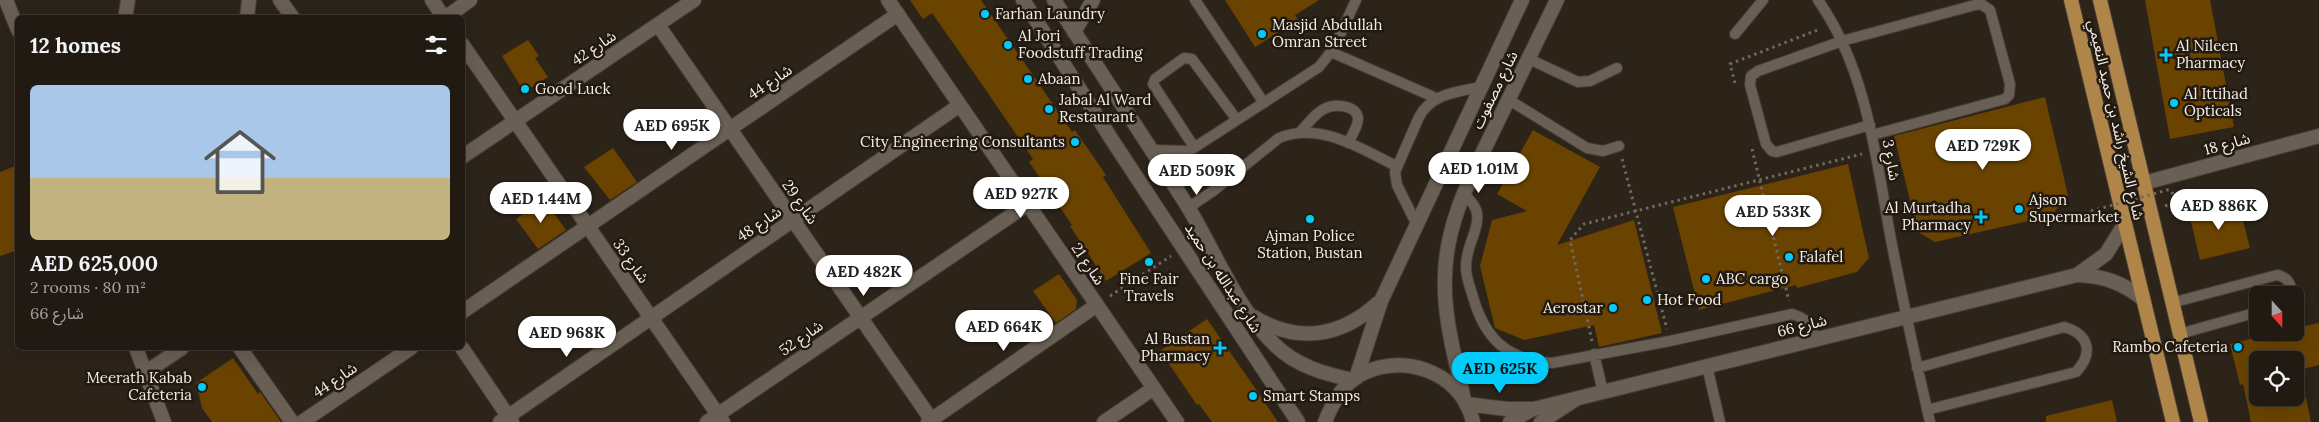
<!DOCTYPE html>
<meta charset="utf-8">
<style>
:root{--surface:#211a13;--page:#2d2721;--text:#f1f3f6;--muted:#a2a1a0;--line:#3e3833;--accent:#03cbf9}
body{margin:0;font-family:Lora,"Noto Sans Arabic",serif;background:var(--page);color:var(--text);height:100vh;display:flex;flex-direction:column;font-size:19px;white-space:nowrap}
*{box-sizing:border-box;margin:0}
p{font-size:16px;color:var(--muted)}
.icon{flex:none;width:28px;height:28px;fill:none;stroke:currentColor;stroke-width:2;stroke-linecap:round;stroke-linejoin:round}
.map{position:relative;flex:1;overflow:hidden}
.side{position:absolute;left:15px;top:15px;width:450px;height:335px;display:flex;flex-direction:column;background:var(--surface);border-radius:8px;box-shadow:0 5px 20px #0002,0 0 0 1px var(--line)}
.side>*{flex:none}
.needle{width:32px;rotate:159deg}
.fabs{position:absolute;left:2249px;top:286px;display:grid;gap:10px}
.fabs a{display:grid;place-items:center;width:55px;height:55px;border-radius:8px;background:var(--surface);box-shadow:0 5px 20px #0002,0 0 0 1px var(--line);font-size:25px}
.price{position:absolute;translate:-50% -42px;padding:0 11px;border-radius:18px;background:#fff;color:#222;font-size:16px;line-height:32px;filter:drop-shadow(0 1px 2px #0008)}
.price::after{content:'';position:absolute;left:50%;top:30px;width:15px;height:11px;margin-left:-8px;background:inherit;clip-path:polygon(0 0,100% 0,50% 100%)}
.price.on{background:var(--accent);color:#111}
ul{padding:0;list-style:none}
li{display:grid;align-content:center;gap:10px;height:265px;padding:0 15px}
li span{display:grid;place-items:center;height:155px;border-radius:8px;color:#555}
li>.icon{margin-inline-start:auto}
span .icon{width:90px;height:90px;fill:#fffc;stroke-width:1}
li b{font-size:21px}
h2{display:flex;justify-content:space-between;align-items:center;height:60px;padding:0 15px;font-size:21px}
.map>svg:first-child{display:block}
</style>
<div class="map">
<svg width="2319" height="422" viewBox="0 0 2319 422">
<rect width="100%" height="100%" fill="#2c2319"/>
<path fill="#6a4300" d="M910 0H981L1072 132 1075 130 1106 175 1103 177 1151 253 1106 281 1070 226 1072 225 1029 162 1033 159 981 83 932 13 923 19Z
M1225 0H1319L1295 15 1298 20 1255 47Z
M2145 0H2210L2234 127 2170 139Z
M528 40 539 56 535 58 548 77 524 92 502 56Z
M2045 97 2068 195 2051 216 1935 242 1918 232 1894 136Z
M1533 130 1600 167 1557 245 1634 220 1662 333 1599 347 1594 325 1524 340 1495 328 1480 266 1492 220 1527 211 1497 194Z
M613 148 637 182 610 200 584 167Z
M1848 164 1869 258 1857 272 1797 288 1796 285 1699 310 1673 207Z
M18 165V250L0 256V172Z
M544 199 566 230 538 249 516 219Z
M2238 201 2250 248 2200 260 2189 213Z
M1059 274 1077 300 1076 309 1056 323 1033 291Z
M1207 319 1253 385 1278 422H1212L1199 404 1197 405 1160 351Z
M2319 323V365L2295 371V360H2258V403L2283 398H2306L2311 422H2251L2243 384 2240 385 2230 344 2278 332H2295V328Z
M233 358 258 394 260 392 281 422H212L202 408 196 383Z
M2112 400 2117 422H2046V416Z"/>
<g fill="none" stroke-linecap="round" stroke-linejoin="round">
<g stroke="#453e36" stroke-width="12">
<path id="service" d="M1195 0 1264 103
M1818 0C1867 70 1876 158 1891 240 1903 301 1916 362 1930 422
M1735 34 1763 0
M1331 52 1436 98
M1529 59 1578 82 1590 81 1617 68
M1509 100 1587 148 1603 151 1619 146
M1870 125 1777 152 1772 151 1766 144 1750 85 1751 76 1758 71 1842 41 1975 5 1981 4 1990 10 2010 84 2009 95 2005 99 1872 135
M1301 131C1308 124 1314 114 1324 109 1333 104 1356 104 1358 118 1359 125 1351 137 1348 143
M1194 147 1153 84 1155 79 1184 58 1192 59 1237 120
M1151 150 1189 151
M1172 184 1189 151 1319 67 1334 48 1356 0
M1463 194C1494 217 1465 238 1466 267 1466 278 1470 287 1473 297 1485 339 1507 360 1552 363L1670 341 1792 314C1806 318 1812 325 1815 339
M1188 208 1213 191 1279 138C1319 121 1360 148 1396 166
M1416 223 1397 185 1395 172 1419 117C1432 93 1457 92 1481 87
M2171 303 2277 275C2287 277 2293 284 2290 295
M2179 334 2258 312
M1594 354 1603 392
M1707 366 1720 422
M1917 368 2064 327C2089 334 2094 353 2076 372L1927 410"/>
</g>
<g stroke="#453e36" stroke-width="16">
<path id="minor" d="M6 0 18 30
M280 0 293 18
M432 0 444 18
M888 0 1177 422
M126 13 128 0
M247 18 249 0
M445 18 470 0
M658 25 933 422
M1074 32 1093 0
M462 44 723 422
M462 157 694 0
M2144 183 2319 136
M2078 275C2104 276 2123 283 2143 299
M462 312 898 14
M136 348 164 422
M240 348 292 422
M462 348 512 422
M146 372 182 348
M1466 404 1507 409H1534L2077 275 2106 254 2124 225
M302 422 411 348
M500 422 960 105
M707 422 1028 204
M928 422 1097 305
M1104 422 1154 388
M1510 422 1531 410"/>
</g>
<g stroke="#453e36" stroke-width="16">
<path id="tertiary" d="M1023 0 1114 143 1298 422
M1054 0C1098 69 1144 137 1188 207 1215 252 1237 309 1275 345 1296 366 1325 374 1353 380
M1254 317C1298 344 1341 337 1378 303
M1356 378 1381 301 1522 0
M1464 400C1456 359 1443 318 1445 276 1446 220 1473 173 1497 123 1517 82 1537 41 1557 0
M1325 422C1331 406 1341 388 1355 378 1397 350 1462 370 1473 422
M1541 422 1576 399"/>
</g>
<g stroke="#453e36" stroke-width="16">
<path id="primary" d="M2071 0 2173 422
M2100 0 2201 422"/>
</g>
<path stroke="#716960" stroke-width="3" stroke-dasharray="2.5 4" stroke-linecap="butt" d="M1735 83 1730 64 1820 29
M1752 149 1789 301
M1622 159 1667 329
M2165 206 2175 203 2172 192
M2091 211 2094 223 2110 219
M1110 296 1171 256
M1592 341 1570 240 1584 224 1862 154"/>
<use href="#service" stroke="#695f54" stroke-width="10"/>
<use href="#minor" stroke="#695f54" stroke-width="14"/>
<use href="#tertiary" stroke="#695f54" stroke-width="14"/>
<use href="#primary" stroke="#b08549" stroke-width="14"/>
<path stroke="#716960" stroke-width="3" stroke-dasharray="2.5 4" stroke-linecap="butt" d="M2091 211 2171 189"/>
</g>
<g fill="#03cbf9" stroke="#221a10" stroke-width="2">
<circle cx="985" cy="14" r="5"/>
<circle cx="1262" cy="34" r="5"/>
<circle cx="1008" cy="45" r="5"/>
<path d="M2163.5 47.5h5v5h5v5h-5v5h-5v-5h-5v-5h5z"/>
<circle cx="1028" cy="79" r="5"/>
<circle cx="525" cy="89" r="5"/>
<circle cx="2174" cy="103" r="5"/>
<circle cx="1049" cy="109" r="5"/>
<circle cx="1075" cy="142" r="5"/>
<circle cx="2019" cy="209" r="5"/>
<path d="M1978.5 209.5h5v5h5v5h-5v5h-5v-5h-5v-5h5z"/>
<circle cx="1310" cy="219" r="5"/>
<circle cx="1789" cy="257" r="5"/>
<circle cx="1149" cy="262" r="5"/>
<circle cx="1706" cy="279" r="5"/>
<circle cx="1647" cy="300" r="5"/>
<circle cx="1613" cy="308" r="5"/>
<circle cx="2238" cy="347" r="5"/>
<path d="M1217.5 340.5h5v5h5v5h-5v5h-5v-5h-5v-5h5z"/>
<circle cx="202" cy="387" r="5"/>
<circle cx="1253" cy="396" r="5"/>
</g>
<g text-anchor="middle" stroke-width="5" stroke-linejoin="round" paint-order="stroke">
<g font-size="15" fill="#f4eee7" stroke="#221a10" text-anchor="start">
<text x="995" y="19">Farhan Laundry</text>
<text x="1272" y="30">Masjid Abdullah<tspan x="1272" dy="17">Omran Street</tspan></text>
<text x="1018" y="41">Al Jori<tspan x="1018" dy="17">Foodstuff Trading</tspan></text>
<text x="2176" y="51">Al Nileen<tspan x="2176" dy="17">Pharmacy</tspan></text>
<text x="1038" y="84">Abaan</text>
<text x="535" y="94">Good Luck</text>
<text x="2184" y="99">Al Ittihad<tspan x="2184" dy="17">Opticals</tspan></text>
<text x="1059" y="105">Jabal Al Ward<tspan x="1059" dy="17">Restaurant</tspan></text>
<text x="1065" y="147" text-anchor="end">City Engineering Consultants</text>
<text x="2029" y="205">Ajson<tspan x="2029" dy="17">Supermarket</tspan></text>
<text x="1971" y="213" text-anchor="end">Al Murtadha<tspan x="1971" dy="17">Pharmacy</tspan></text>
<text x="1310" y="241" text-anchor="middle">Ajman Police<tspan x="1310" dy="17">Station, Bustan</tspan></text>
<text x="1799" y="262">Falafel</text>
<text x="1149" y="284" text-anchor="middle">Fine Fair<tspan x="1149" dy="17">Travels</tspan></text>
<text x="1716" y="284">ABC cargo</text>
<text x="1657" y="305">Hot Food</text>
<text x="1603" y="313" text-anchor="end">Aerostar</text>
<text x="1210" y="344" text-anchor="end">Al Bustan<tspan x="1210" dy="17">Pharmacy</tspan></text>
<text x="2228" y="352" text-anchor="end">Rambo Cafeteria</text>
<text x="192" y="383" text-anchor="end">Meerath Kabab<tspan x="192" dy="17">Cafeteria</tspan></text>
<text x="1263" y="401">Smart Stamps</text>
</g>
<g font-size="15" fill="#f4eee7" stroke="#221a10">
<text transform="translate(594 48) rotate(-34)" y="5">شارع 42</text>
<text transform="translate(770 82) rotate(-34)" y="5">شارع 44</text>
<text transform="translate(1495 90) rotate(-64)" y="5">شارع مصفوت</text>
<text transform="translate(2116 120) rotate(77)" y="5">شارع الشيخ راشد بن حميد النعيمي</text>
<text transform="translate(2227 144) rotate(-15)" y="5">شارع 18</text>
<text transform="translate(1891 160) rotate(80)" y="5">شارع 3</text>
<text transform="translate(800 202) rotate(55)" y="5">شارع 29</text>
<text transform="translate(759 224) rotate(-34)" y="5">شارع 48</text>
<text transform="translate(631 261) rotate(55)" y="5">شارع 33</text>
<text transform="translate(1088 264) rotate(56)" y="5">شارع 21</text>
<text transform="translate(1223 278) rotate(57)" y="5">شارع عبدالله بن حميد</text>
<text transform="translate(1802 326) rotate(-14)" y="5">شارع 66</text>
<text transform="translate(801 338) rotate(-35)" y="5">شارع 52</text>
<text transform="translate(335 380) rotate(-34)" y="5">شارع 44</text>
</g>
</g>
</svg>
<div class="fabs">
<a><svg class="needle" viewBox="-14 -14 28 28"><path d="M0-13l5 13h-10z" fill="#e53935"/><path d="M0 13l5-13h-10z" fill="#a2a1a0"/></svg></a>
<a><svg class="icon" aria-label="locate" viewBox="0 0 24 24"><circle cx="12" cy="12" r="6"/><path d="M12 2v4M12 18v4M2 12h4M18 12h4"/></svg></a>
</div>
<b class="price" style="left:672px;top:151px">AED 695K</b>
<b class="price" style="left:1983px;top:171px">AED 729K</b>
<b class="price" style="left:1479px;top:194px">AED 1.01M</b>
<b class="price" style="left:1197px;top:196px">AED 509K</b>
<b class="price" style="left:1021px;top:219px">AED 927K</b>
<b class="price" style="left:541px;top:224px">AED 1.44M</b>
<b class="price" style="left:2219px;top:231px">AED 886K</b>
<b class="price" style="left:1773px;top:237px">AED 533K</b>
<b class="price" style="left:864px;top:297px">AED 482K</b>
<b class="price" style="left:1004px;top:352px">AED 664K</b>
<b class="price" style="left:567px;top:358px">AED 968K</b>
<b class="price on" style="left:1500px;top:394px">AED 625K</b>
<section class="side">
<h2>12 homes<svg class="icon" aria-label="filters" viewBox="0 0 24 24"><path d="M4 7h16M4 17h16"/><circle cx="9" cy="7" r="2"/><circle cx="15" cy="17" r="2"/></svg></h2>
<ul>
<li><span style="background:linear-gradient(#a9c7e8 60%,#c2b280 0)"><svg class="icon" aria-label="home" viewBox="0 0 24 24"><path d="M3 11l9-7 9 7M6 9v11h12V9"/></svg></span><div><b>AED 625,000</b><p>2 rooms · 80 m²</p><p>شارع 66</p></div></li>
</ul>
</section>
</div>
